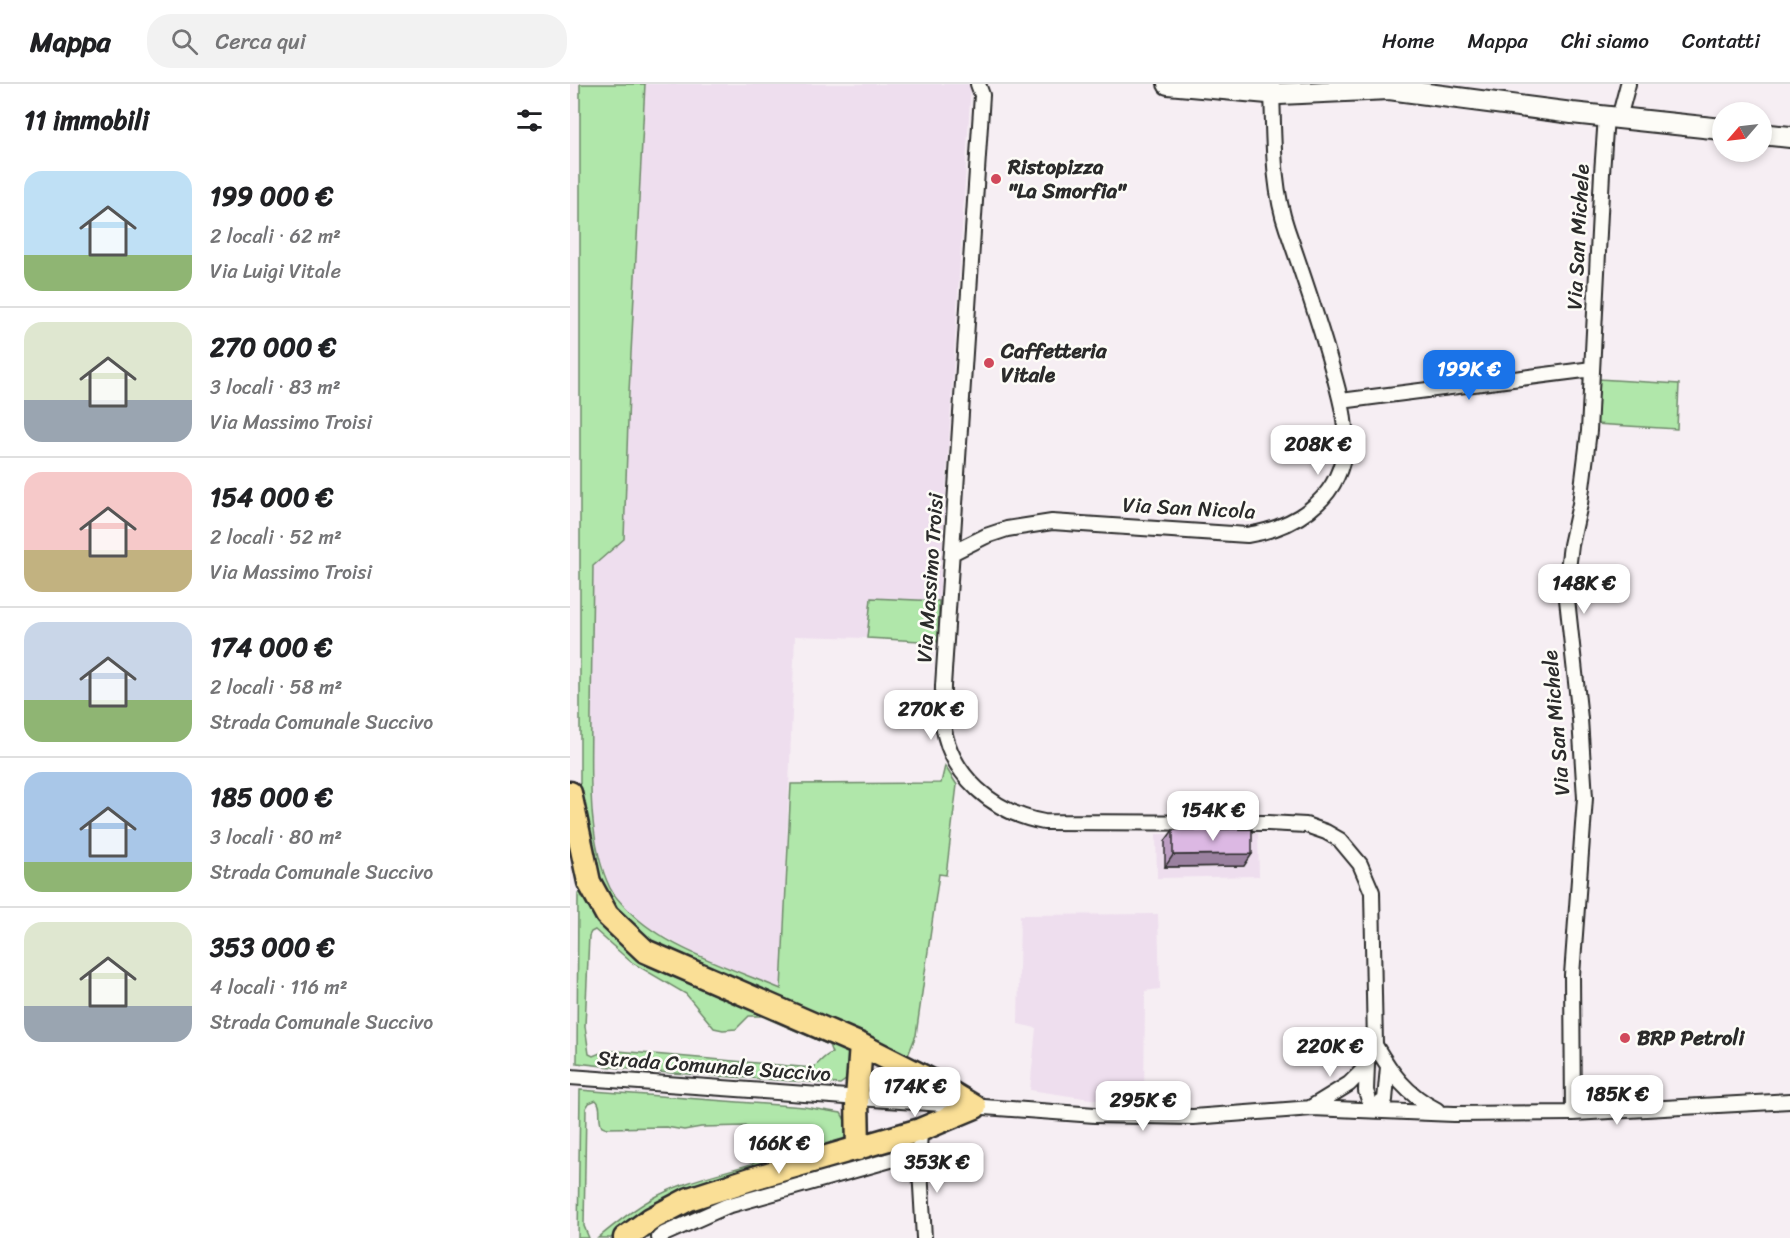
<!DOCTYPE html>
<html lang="it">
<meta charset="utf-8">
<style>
:root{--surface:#fff;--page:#f2f2f2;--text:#202124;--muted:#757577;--line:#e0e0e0;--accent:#1a73e8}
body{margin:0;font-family:Sriracha,sans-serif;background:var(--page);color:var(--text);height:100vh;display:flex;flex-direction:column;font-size:22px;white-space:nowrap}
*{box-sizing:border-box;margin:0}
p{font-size:20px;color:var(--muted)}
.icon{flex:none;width:33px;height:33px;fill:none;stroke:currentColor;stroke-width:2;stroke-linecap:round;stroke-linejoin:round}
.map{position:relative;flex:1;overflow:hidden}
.panel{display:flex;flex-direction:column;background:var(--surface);width:570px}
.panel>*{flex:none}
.needle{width:39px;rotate:242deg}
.buttons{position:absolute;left:1142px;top:18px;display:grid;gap:12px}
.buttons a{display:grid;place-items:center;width:60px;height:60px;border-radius:50%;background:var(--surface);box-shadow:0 3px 9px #0003;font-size:30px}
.price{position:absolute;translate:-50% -51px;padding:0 14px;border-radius:12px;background:#fff;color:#222;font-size:20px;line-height:39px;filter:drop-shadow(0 2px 3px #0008)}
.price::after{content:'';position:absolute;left:50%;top:36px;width:18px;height:14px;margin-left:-9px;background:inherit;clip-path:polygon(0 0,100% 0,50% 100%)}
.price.selected{background:var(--accent);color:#fff}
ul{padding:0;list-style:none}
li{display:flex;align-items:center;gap:18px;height:150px;padding:0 24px}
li+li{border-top:2px solid var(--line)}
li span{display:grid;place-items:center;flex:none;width:168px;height:120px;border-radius:18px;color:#555}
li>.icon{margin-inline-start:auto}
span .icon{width:72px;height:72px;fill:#fffc;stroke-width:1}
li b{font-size:26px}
h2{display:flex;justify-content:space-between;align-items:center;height:72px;padding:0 24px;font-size:26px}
header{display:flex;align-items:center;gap:36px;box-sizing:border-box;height:84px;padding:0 30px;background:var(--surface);border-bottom:2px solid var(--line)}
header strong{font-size:28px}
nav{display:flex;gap:33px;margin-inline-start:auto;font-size:21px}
.search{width:420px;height:54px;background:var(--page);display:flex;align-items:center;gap:15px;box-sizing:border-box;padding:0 21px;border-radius:24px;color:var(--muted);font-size:22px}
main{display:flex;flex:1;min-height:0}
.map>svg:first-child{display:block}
</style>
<header>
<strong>Mappa</strong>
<div class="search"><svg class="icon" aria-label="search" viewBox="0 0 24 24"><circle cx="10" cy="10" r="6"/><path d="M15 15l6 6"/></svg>Cerca qui</div>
<nav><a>Home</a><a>Mappa</a><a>Chi siamo</a><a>Contatti</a></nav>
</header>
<main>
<section class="panel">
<h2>11 immobili<svg class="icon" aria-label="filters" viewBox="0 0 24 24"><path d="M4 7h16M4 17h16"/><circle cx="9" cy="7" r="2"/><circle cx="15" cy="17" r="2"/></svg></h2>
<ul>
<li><span style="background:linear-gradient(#bfe0f5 70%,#8fb573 0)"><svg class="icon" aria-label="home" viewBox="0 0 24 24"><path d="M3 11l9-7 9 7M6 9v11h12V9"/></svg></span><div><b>199 000 €</b><p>2 locali · 62 m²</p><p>Via Luigi Vitale</p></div></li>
<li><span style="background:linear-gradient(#dfe7d0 65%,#9aa5b1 0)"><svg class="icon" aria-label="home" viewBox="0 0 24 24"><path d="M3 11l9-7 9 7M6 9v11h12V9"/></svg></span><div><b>270 000 €</b><p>3 locali · 83 m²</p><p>Via Massimo Troisi</p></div></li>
<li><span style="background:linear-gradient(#f6c9c9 65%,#c2b280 0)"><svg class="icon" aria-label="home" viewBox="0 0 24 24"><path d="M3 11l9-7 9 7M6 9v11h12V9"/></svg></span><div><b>154 000 €</b><p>2 locali · 52 m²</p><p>Via Massimo Troisi</p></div></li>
<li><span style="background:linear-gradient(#c9d6e8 65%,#8fb573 0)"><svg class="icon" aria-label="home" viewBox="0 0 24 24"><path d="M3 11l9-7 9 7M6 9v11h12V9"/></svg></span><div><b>174 000 €</b><p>2 locali · 58 m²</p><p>Strada Comunale Succivo</p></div></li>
<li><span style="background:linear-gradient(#a9c7e8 75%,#8fb573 0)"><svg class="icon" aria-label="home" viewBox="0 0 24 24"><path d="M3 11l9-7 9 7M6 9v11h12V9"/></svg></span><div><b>185 000 €</b><p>3 locali · 80 m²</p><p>Strada Comunale Succivo</p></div></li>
<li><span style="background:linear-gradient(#dfe7d0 70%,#9aa5b1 0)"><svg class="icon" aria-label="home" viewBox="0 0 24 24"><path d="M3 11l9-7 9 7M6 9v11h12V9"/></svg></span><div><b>353 000 €</b><p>4 locali · 116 m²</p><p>Strada Comunale Succivo</p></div></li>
</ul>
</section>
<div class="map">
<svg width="1220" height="1154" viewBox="0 0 1220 1154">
<rect width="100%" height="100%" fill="#f6eef3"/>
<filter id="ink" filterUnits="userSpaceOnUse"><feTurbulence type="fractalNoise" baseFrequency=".0167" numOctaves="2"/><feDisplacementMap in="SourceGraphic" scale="12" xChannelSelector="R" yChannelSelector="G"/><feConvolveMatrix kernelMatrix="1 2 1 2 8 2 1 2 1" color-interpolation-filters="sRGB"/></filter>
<g filter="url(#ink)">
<path fill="#eedeee" d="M75 0H401L369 517 301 514 297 554 225 552 211 905 126 870 81 845 58 826 41 806 29 771 23 740 21 658 23 482 54 455 59 308Z
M688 749 689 792 587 794 586 750Z
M588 830 590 905 575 907 574 1023 460 1006 466 944 448 940 450 831Z"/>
<path fill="#b0e7aa" stroke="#6e896a" stroke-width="1.5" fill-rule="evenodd" d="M10 0H75L59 308 54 455 23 482C22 531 22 580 21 629 21 684 16 754 40 804 44 812 52 820 58 826 96 865 161 884 211 905L221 700 371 699 375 682 387 701 376 791 369 790 346 951 337 974 89 865 31 813 10 724Z
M1028 295 1109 300 1107 345 1025 340Z
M301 514 369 517 368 558 297 554Z
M10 809 18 823 44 852 281 969 280 993 270 1000 87 988 7 979 8 810ZM25 846 61 878 116 910 144 944 153 946 166 945 179 932H192L259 961 262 969C253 972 250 979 243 984L48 967H35L23 972 19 970 15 942 19 852 21 848Z
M10 1006 234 1023 271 1029C278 1040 279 1045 273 1057L59 1139 41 1154H28C45 1140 62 1126 80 1116 110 1098 148 1090 181 1080 197 1071 189 1051 176 1042L131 1043 114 1046 96 1043 37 1044 32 1042C27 1034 33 1022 26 1016L19 1019 16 1024 14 1142 19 1154H8Z
M338 1060 339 1066 102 1140 78 1154H67L117 1125Z"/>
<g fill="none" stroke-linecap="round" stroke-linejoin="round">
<g stroke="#2b2b2b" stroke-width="18">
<path id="minor" d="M408 0 412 11 373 602C373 615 371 628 373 640 380 692 424 729 474 738L698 739 736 741 756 748 770 756 790 780 802 808 805 961 792 987 779 1000 740 1024
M1049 34 1058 0
M771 317 1022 285
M382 469 416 452 437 445 482 438 677 451C723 444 766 418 774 369 779 341 769 310 762 284 749 237 733 191 717 145 702 102 704 54 702 9
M805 961C822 990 836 1010 867 1026
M797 980 796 1007 802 1025
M0 993 525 1031 623 1033 742 1024 884 1030 1003 1029 1220 1017
M802 1025 815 1016 818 983
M1003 1029 1002 891 1015 714 1010 635 997 515V493L1001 461 1010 420 1019 347 1032 89 1036 32
M350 1046 349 1068 354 1154
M89 1154 94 1150 157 1122 349 1068"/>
</g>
<g stroke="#2b2b2b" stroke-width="24">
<path id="secondary" d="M598 0 709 10 819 5 1002 29 1152 45
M1191 50 1220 53"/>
</g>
<g stroke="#2b2b2b" stroke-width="27">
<path id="trunk" d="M0 709 19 798 37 831 75 867 291 961 360 996 405 1023
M288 1065 287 1014 291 961
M55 1154 81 1135 119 1115 187 1093 350 1046 405 1023"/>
</g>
<use href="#minor" stroke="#fdfcf7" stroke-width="14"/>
<use href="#secondary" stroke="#fdfcf7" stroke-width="20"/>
<use href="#trunk" stroke="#fadf96" stroke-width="22"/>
</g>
<path fill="#bd9ec3" stroke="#2b2b2b" stroke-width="1.5" d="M603 746 674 782 595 783V757Z"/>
<path fill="#9a819f" stroke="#2b2b2b" stroke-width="1.5" d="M682 770 674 782 595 783 603 771Z"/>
<path fill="#dcb8e3" stroke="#2b2b2b" stroke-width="1.5" d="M682 745V770L603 771V746Z"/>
</g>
<g fill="#d1495b" stroke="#fdfcf7" stroke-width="2">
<circle cx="426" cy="95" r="6"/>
<circle cx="419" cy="279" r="6"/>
<circle cx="1055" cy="954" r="6"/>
</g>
<g text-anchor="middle" stroke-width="5" stroke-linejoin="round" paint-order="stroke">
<g font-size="21" font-weight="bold" fill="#2b2b2b" stroke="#fdfcf7" text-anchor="start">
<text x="438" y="90">Ristopizza<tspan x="438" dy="24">"La Smorfia"</tspan></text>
<text x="431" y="274">Caffetteria<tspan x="431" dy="24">Vitale</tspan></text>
<text x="1067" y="961">BRP Petroli</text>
</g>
<g font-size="21" fill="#2b2b2b" stroke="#fdfcf7">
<text transform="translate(1008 153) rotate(-87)" y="7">Via San Michele</text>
<text transform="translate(619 424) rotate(3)" y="7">Via San Nicola</text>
<text transform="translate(360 494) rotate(-86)" y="7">Via Massimo Troisi</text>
<text transform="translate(986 639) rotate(-95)" y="7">Via San Michele</text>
<text transform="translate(144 982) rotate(4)" y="7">Strada Comunale Succivo</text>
</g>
</g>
</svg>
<div class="buttons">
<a><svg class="needle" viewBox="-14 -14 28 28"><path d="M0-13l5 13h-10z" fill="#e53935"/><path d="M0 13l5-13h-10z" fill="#757577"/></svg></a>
</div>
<b class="price selected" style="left:899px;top:317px">199K €</b>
<b class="price" style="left:748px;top:392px">208K €</b>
<b class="price" style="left:1014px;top:531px">148K €</b>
<b class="price" style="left:361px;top:657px">270K €</b>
<b class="price" style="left:643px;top:758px">154K €</b>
<b class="price" style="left:760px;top:994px">220K €</b>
<b class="price" style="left:345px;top:1034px">174K €</b>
<b class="price" style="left:1047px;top:1042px">185K €</b>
<b class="price" style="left:573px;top:1048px">295K €</b>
<b class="price" style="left:209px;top:1091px">166K €</b>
<b class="price" style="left:367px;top:1110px">353K €</b>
</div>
</main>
